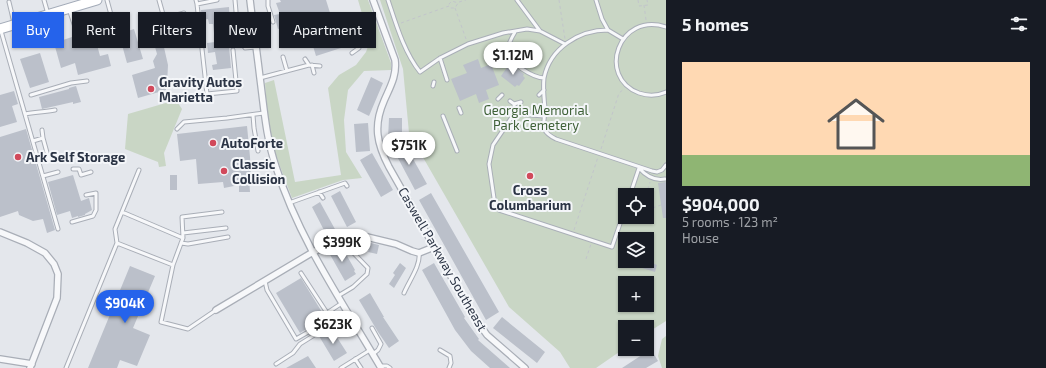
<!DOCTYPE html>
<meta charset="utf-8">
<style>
:root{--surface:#171b24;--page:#20242c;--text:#f1f3f6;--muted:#9ea1a6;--line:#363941;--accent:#2563eb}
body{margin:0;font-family:"Exo 2",sans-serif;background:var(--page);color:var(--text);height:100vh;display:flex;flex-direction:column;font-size:15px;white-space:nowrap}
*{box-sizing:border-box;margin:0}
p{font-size:13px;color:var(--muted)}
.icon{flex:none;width:22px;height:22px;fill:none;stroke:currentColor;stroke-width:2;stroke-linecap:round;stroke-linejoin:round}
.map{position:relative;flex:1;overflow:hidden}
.panel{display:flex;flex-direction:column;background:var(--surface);width:380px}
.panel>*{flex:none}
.guide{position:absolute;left:12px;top:12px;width:380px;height:36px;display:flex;gap:8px}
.controls{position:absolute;left:618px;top:188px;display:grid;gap:8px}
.controls a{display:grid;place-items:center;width:36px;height:36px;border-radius:0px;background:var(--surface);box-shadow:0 1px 3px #0004;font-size:20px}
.price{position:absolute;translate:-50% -34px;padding:0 9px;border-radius:14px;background:#fff;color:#222;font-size:13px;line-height:26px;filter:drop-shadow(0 1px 2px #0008)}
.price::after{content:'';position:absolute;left:50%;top:24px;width:12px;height:9px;margin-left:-6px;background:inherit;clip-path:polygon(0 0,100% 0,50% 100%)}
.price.on{background:var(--accent);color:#fff}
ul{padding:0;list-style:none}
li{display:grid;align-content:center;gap:8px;height:212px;padding:0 16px}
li+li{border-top:1px solid var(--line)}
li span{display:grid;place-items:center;height:124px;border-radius:0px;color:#555}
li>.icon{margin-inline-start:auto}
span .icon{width:72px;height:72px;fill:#fffc;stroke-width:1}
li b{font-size:17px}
h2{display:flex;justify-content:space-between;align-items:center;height:48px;padding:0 16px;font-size:17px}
.pill{padding:0 14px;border-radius:0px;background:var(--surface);box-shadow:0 1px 3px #0004;font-size:14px;line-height:36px}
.pill.on{background:var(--accent);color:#fff}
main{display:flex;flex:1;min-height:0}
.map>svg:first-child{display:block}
</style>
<main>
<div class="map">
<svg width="666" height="368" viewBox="0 0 666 368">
<rect width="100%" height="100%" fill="#e4e7ec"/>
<path fill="#c9d6c5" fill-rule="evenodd" d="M358 0H368L391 63V70L364 71 348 90 344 120 346 152 362 178 343 180 292 198 272 145 267 112 265 83 274 80 295 182 341 175 328 88 339 75 356 65 366 52 370 41Z
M380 0H666V321L647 333V327H625V348L596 368H570L560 352 509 307 409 133 403 69ZM625 195H647V217H625ZM625 239H647V261H625ZM625 283H647V305H625Z
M176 100 182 109 164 153 166 166 159 167 158 162 125 149 128 114Z
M666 336V368H662L658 356 662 339Z"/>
<path fill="#bbc0ca" d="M280 0H326L341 48 316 56 303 13 284 19 286 26 278 29 274 15 280 14 276 3 281 2Z
M229 7 230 24H227L231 68 213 70 212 65 217 64 215 52 208 53 207 43 215 42 213 24H209L208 19 202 20 201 10Z
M165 21 170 26 165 31 167 41 163 43 168 65 167 85H165L166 90 138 98 132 75 155 68 153 61 157 54 150 29 160 26Z
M134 29 143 59 127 63 119 34Z
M93 30 100 56 108 54 111 66 78 75 75 63 61 68 54 43Z
M40 53 49 82 30 88 20 59Z
M478 59 481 68 491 64 499 85 486 90 489 99 479 103 476 94 460 101 451 79 467 73 463 65Z
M512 65 524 74 523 76 525 78 519 86 517 85 515 87 501 76 508 66 511 68Z
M371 77 383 83 369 116 357 110Z
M76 86 81 102 73 104V102L42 109 39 97 69 89V88Z
M14 91 18 104 12 106 17 122 0 127V95Z
M389 118H402V139H388Z
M368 123 370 151 356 152 354 124Z
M247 126 250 157 251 178H249L250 192H239V185L224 188 223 182 198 184 196 159 180 161 177 134Z
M26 129 55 230 47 233 43 219 33 221 19 215 18 211 0 217V137Z
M403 141 427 184 415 190 392 147Z
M372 153 393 190 381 197 360 160Z
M73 175 81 201 89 198 92 210 85 214V215L78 217V216L72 218 70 211 57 215 48 182Z
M170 175H177V190H170Z
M666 182V218H663L658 183Z
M340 191 356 222 347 227 331 196Z
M431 193 499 312 486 320 419 200Z
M320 202 336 231 327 236 312 207Z
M367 242 379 245 377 254 368 252 369 250 365 249Z
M339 245 341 248 342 247 355 270 354 271 356 274 345 281 328 251Z
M641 261H647L657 265 655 272 639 267Z
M400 263 406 268 394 288 389 284 395 275 393 273Z
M434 263 465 317 464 318 479 339 478 340 510 368H490L471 351 455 330 422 270Z
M130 266 155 276 133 328 150 335 137 366 120 360 117 368H88Z
M301 278 325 317 300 333 276 293Z
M370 293 384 317H383L399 341 389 348 378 332 359 300Z
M502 317 545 352 537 363 493 328Z
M331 328 347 353 334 361 319 336Z
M651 349 658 361 646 368H622Z
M308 356 316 368H286Z"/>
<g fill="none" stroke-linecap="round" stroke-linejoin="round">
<g stroke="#a9aeb7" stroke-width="5">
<path id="lane" d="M44 0 48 14
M107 0 113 22
M159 0 164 18
M196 0 197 4 217 0
M235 0 237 23 235 32 245 48 256 47
M268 0V6L273 22
M388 0C396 24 404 52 420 72L440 58 468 44 503 33 527 29 540 31
M517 0 540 31 565 44
M596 0 602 19 608 30 623 39
M9 2 14 23
M197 4 207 94 237 91 233 50
M69 9 75 27 86 24 95 28
M173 16 184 13
M41 18 47 33
M666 27C619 11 596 77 639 93 648 96 657 96 666 92
M608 30C579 30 550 48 544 78 543 87 544 99 545 108 545 124 538 130 556 139L652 171 657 172 662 170 666 165
M1 31 58 229
M515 32C512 37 507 46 508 52 508 63 534 78 544 78
M352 53 359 48 360 41
M283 57 287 71
M440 58 447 80
M305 59 309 65
M312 65 314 73
M260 78 309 65 320 66
M433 86 434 82
M31 95 71 83 87 81
M539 95 544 90
M498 99 502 95
M510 101 514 104 521 102
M514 104 515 116
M459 108 461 113
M505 113 514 112
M25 114C35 112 45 112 55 110
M253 115 254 128 258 151
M443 116 457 151
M544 116 518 114 512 117 493 145 489 164 495 205 499 210 612 247 625 209
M177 129 184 122 227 118 264 113
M42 130 43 138
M33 141 43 138 49 160
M639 168C646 176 654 181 665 179
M73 169H79L81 175 91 172
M43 176 58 172
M319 192 323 198
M630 195 639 168
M289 203 345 183 347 186
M72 222 93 216 96 210V193L86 195
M183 233 226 228
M183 238 182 217 222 212
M117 243 115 229 139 170
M181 243 188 244 228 237
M173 265 161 322 188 329 216 310
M265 281 267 290 296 339 331 319 301 273
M404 293C409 281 421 265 419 253
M338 296 353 287 367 274 368 268 341 240
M327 313 342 303
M372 328 381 344 378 350 373 354
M440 350 450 356 451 363 449 368
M355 359 361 368
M276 364 293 353 300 344 332 324 337 328 352 320
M380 366H387L390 368
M66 368 117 243 173 265 183 238 122 212
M341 368 370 350"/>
</g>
<g stroke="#a9aeb7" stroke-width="8">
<path id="street" d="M250 0C253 26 257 52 260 78 264 108 266 138 276 167 299 240 343 303 381 368
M373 0 395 60C397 76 390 87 384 101 373 126 377 144 389 167L474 317 487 335 525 368
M0 232 27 243 45 253 54 264 58 274 57 298 30 368
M216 310 313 252 341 240 352 237H367L396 244 412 251 419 253 434 247
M0 359 32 364"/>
</g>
<g stroke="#a3abb8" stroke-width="11">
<path id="primary" d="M0 29 97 0"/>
</g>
<path stroke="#c2c5cb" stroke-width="1" stroke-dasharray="3 3" stroke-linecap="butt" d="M559 0 565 39
M638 0 639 6 648 5 647 0
M459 2 466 0
M644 5 646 20
M455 8 466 39
M401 23 449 6 450 8H455L458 3 452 1 449 4V6
M601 149 619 93 624 89
M646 195 650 182
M647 210 661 205
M574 230 598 157
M586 259 591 244"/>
<use href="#lane" stroke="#f7f8fa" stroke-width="3"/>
<use href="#street" stroke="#f7f8fa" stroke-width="5.5"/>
<use href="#primary" stroke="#fff" stroke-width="9"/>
</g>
<g fill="#d1495b" stroke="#f4f6f9" stroke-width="1.5">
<circle cx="151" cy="89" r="4"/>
<circle cx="213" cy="143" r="4"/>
<circle cx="18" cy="157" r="4"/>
<circle cx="224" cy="171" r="4"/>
<circle cx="530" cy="176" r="4"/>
</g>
<g text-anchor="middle" stroke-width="4" stroke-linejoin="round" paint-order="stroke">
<g font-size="13" font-weight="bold" fill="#2b3445" stroke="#f4f6f9" text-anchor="start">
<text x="159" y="87">Gravity Autos<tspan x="159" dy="15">Marietta</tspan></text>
<text x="221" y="148">AutoForte</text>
<text x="26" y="162">Ark Self Storage</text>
<text x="232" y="169">Classic<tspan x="232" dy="15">Collision</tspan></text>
<text x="530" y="195" text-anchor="middle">Cross<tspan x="530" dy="15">Columbarium</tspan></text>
</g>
<g font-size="13" fill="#3f6138" stroke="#f4f6f9">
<text x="536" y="115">Georgia Memorial<tspan x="536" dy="15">Park Cemetery</tspan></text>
</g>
<g font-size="13" fill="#2b3445" stroke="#f4f6f9">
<text transform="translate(443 259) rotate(60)" y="5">Caswell Parkway Southeast</text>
</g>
</g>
</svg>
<div class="controls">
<a><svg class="icon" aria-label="locate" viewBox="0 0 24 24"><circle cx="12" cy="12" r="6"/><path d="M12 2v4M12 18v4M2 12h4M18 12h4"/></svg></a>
<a><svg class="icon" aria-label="layers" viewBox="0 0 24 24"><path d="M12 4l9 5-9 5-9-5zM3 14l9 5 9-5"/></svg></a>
<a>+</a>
<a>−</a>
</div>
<b class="price" style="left:513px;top:76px">$1.12M</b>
<b class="price" style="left:409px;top:166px">$751K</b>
<b class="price" style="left:342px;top:263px">$399K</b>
<b class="price on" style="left:125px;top:324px">$904K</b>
<b class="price" style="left:333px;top:345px">$623K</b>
<div class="guide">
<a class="pill on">Buy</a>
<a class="pill">Rent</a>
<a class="pill">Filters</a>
<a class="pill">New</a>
<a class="pill">Apartment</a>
</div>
</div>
<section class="panel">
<h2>5 homes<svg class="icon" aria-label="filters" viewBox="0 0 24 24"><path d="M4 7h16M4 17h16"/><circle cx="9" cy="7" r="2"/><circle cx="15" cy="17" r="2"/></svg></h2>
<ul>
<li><span style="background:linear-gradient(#ffd9b3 75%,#8fb573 0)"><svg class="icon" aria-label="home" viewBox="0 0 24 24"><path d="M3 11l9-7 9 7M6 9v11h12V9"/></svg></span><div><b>$904,000</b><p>5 rooms · 123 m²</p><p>House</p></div></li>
</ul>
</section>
</main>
